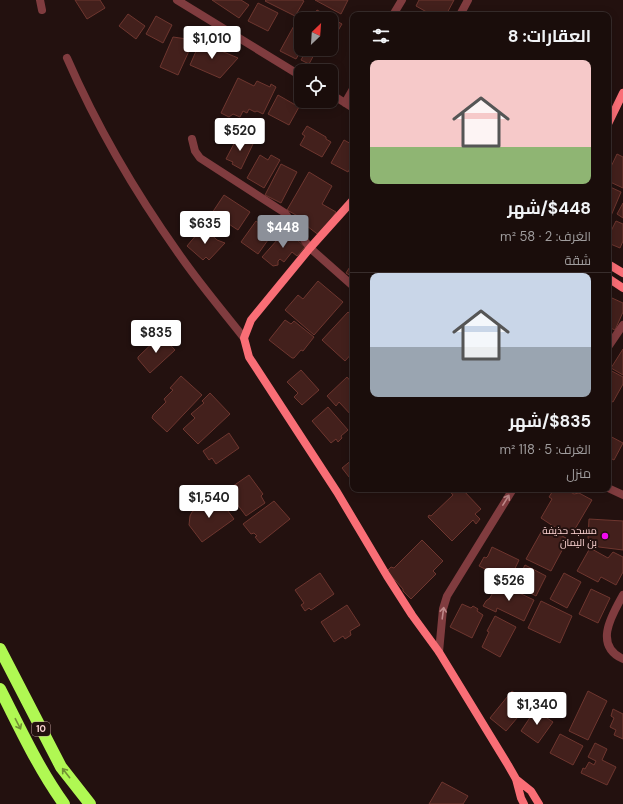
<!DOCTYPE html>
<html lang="ar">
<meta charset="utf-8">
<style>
:root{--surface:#1a0d0b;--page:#271b19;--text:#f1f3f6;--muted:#9f9c9d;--line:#382d2c;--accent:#8c9099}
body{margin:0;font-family:"DM Sans",Cairo,sans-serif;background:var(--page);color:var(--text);direction:rtl;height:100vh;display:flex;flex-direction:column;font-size:15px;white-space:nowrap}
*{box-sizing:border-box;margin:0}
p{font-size:13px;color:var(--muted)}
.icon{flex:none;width:22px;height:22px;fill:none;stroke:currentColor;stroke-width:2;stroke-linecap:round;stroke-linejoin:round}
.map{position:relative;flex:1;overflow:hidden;direction:ltr}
.side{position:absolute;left:350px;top:12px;width:261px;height:480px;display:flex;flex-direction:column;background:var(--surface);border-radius:8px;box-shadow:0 2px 10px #0003,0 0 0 1px var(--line);direction:rtl}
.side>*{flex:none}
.needle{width:26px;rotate:25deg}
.fabs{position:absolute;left:294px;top:12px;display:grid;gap:8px}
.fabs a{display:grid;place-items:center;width:44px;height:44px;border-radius:8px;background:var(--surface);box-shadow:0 2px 10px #0003,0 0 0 1px var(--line);font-size:20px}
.price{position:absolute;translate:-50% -34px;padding:0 9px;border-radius:4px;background:#fff;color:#222;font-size:13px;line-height:26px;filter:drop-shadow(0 1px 2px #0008)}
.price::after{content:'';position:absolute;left:50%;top:24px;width:12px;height:9px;margin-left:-6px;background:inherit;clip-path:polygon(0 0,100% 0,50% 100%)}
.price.selected{background:var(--accent);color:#fff}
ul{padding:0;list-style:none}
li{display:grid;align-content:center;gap:8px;height:212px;padding:0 20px}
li+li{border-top:1px solid var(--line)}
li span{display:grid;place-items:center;height:124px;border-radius:8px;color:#555}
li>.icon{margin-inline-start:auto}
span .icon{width:72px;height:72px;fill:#fffc;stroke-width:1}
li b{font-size:17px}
h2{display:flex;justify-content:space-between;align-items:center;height:48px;padding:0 20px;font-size:17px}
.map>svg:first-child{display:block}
</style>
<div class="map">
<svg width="623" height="804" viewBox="0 0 623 804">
<rect width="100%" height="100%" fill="#23110f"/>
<path fill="#43201c" stroke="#6e362f" d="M75 0H100L105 8 87 19Z
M212 0H241L249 5 239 18Z
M266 0H302L304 1 295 16 265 1Z
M315 0H348L341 14Z
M419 0H454L446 15H432L416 6Z
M258 3 278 13 268 31 248 21Z
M317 10 342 24 336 34 331 35V19H306L309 13 314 15Z
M128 14 145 26 136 39 119 26Z
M156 16 172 25 163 43 146 34Z
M296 22 301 25 302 49 296 59 280 51Z
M173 37 194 40 178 75 160 67Z
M200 42 238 58 220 78 190 65Z
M307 49H329L325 56 316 51 309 64 301 60Z
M238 78 254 86 257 81 270 87 271 84 276 87 263 114 257 111 255 112 249 109 247 113 243 111 240 117 233 114 229 117 221 113Z
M278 95 299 107 289 125 268 114Z
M307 126 326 137V139L331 142 322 157 300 145 305 136 302 134Z
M238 136 253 144 241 169 232 164 233 162 226 159Z
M344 140 353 145V166L352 165 348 172 331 163Z
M617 154 623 157V188L608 181V173Z
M260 155 268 160 271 155 280 160 264 188 247 178Z
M281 164 297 172 281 203 265 195Z
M309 172 332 186 322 204 336 212 320 236 303 223V219L287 210Z
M608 186 621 192 608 223Z
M224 195 250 212 238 230 212 213Z
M623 203V218L617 214Z
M256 221 273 233 258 254 241 242Z
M616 221 623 224V241L620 248 608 243V237Z
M203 227 217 240 225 243 209 260 206 257 203 260 187 246Z
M286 230 305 247 297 256 292 252 284 262 280 259 278 261V265L273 266 262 257Z
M353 262V277L346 273Z
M318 281 343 302 314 335 285 310 298 295 303 299Z
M612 298 623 303V312L615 330 608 327 609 319 608 318V307Z
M348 312 353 316V352L345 361 322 340Z
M285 320 291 324 294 321 314 337 303 351 301 350 294 358H292L269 340Z
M161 335 175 350 150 373 138 359V357Z
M623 349V375L611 368Z
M301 370 319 390 302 405 294 397 298 393 287 382Z
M610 370 623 377V384L613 402 608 400 609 382H608V374Z
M181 376 202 395 167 432 152 418 153 415 166 402 164 399 173 390 170 388Z
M347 377 353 384V417L339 402 336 406 327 396Z
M210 393 230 414 198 444 183 429 195 418 191 414 204 403 202 401Z
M328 407 348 430 341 436 342 438 338 442 336 439 331 443 312 421Z
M229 433 239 448 216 464 212 458 209 460 203 451Z
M608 435 623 443 614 460 608 457Z
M353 459V482L342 468Z
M249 475 263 494 261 496 265 503 246 516 237 504 234 507 229 500 231 498 226 491Z
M448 489H462L481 509 475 514 480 519 476 524 473 520 452 541 428 517 429 515 431 516 453 495Z
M554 489H565L574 494 579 493 592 500 572 534 559 527 556 528 541 518 552 499 549 497Z
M218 498 234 519 202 542 189 525 190 516 192 512 207 501 209 505Z
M274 501 290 519 260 543 255 537 257 536 254 533 251 534 243 524Z
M589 519 623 521V550L599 547 592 544 588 538Z
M544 527 568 539 551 571 526 559Z
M422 540 443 561 433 571 436 574 411 599 403 591V589L387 571 391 567 394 568Z
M492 547 519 560 509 581 479 566 484 557 486 558 488 556Z
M590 548 608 558 613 552 623 557V572L616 585 601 577 598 582 577 571Z
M525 565 546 576 536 596 515 585Z
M320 573 334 594 311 610 309 608 305 611 301 605 304 603 295 590Z
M564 573 581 582 567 608 550 599Z
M498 583 534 600 524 621 497 608 496 612 483 606 486 601 490 598Z
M591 589 610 598 598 623 579 614Z
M541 601 572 616 560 643 528 628Z
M462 604 471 608 473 606 478 609 477 611 483 615 472 638 450 627Z
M347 605 360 625 350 631 351 635 345 639 343 636 334 642 321 622Z
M495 616 516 627 500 657 482 647 489 632 487 631Z
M512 691 529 704 506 731 490 718Z
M588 691 607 701 588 740 569 731Z
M613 709 623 714V739L614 735 616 730 610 727 614 718 611 716Z
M535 710 553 722 538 743 521 731Z
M560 734 583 746 573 765 550 753Z
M595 743 607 749 602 760 616 767 607 785 581 773 583 768 585 769 589 762 594 765 596 761 588 757Z
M442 782 468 796 463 804H429Z"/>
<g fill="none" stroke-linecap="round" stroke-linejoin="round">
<path stroke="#803c3f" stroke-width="8" d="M40 0 42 10
M177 0 301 76
M393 15 402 0
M460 15 468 0
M67 58C97 127 135 192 179 254 199 283 222 310 244 338
M331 94 353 108
M345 103 353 89
M192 139 195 151 200 158 285 213 310 248 353 286
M608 347 623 325
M608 488 623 495
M623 595C612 615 593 645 623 659
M439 652 443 609 447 596 513 489"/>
<path stroke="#f96e76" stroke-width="8" d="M608 124 623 93
M353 200 310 248 251 320 244 338 249 357 337 492 387 576 412 615 439 652 508 765 516 779 521 798 524 804
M608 264 623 273
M608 278 623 288
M516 779 531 791 539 804"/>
<path stroke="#b0f853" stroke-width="12" d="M0 649 61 767 90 804
M0 689C20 728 38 768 64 804"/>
</g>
<defs><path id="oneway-shaft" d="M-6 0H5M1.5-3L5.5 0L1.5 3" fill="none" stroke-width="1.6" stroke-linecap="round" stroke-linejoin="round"/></defs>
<g stroke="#be8889">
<use href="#oneway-shaft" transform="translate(506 500) rotate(-58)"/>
<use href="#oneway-shaft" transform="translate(443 613) rotate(-82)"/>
</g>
<g stroke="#719034">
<use href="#oneway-shaft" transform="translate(18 724) rotate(63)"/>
<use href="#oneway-shaft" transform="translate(66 773) rotate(-128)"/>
</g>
<circle fill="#f10aee" stroke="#23110f" stroke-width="1.5" cx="605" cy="536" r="4"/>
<g text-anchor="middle" stroke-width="4" stroke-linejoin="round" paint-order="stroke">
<rect fill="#23110f" stroke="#bc9a98" stroke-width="1" x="32" y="722" width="18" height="14" rx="3"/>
<g font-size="9" font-weight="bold" fill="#fdd4d3">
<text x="41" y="732">10</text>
</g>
<g font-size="10" fill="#fdd4d3" stroke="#23110f" text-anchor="end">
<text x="597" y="534">مسجد حذيفة<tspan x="597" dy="12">بن اليمان</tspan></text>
</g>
</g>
</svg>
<div class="fabs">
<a><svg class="needle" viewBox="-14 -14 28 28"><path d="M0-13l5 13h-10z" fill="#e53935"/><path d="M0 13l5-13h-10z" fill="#9f9c9d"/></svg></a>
<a><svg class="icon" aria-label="locate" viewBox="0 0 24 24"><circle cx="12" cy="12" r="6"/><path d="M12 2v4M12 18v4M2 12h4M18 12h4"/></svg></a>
</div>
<b class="price" style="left:212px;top:60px">$1,010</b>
<b class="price" style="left:240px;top:152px">$520</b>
<b class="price" style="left:205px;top:245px">$635</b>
<b class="price selected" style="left:283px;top:249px">$448</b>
<b class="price" style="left:156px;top:354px">$835</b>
<b class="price" style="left:209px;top:519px">$1,540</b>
<b class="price" style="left:509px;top:602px">$526</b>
<b class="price" style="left:537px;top:726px">$1,340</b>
<section class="side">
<h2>العقارات: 8<svg class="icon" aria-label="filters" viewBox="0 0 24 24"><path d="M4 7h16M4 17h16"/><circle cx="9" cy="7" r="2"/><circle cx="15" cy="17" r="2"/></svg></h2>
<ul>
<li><span style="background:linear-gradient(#f6c9c9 70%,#8fb573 0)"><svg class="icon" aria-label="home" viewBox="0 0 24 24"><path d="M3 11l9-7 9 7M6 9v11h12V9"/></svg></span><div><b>$448/شهر</b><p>الغرف: 2 · 58 m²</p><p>شقة</p></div></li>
<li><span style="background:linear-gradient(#c9d6e8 60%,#9aa5b1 0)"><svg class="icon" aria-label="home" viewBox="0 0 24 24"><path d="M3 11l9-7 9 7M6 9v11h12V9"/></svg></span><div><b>$835/شهر</b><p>الغرف: 5 · 118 m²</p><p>منزل</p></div></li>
</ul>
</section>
</div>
